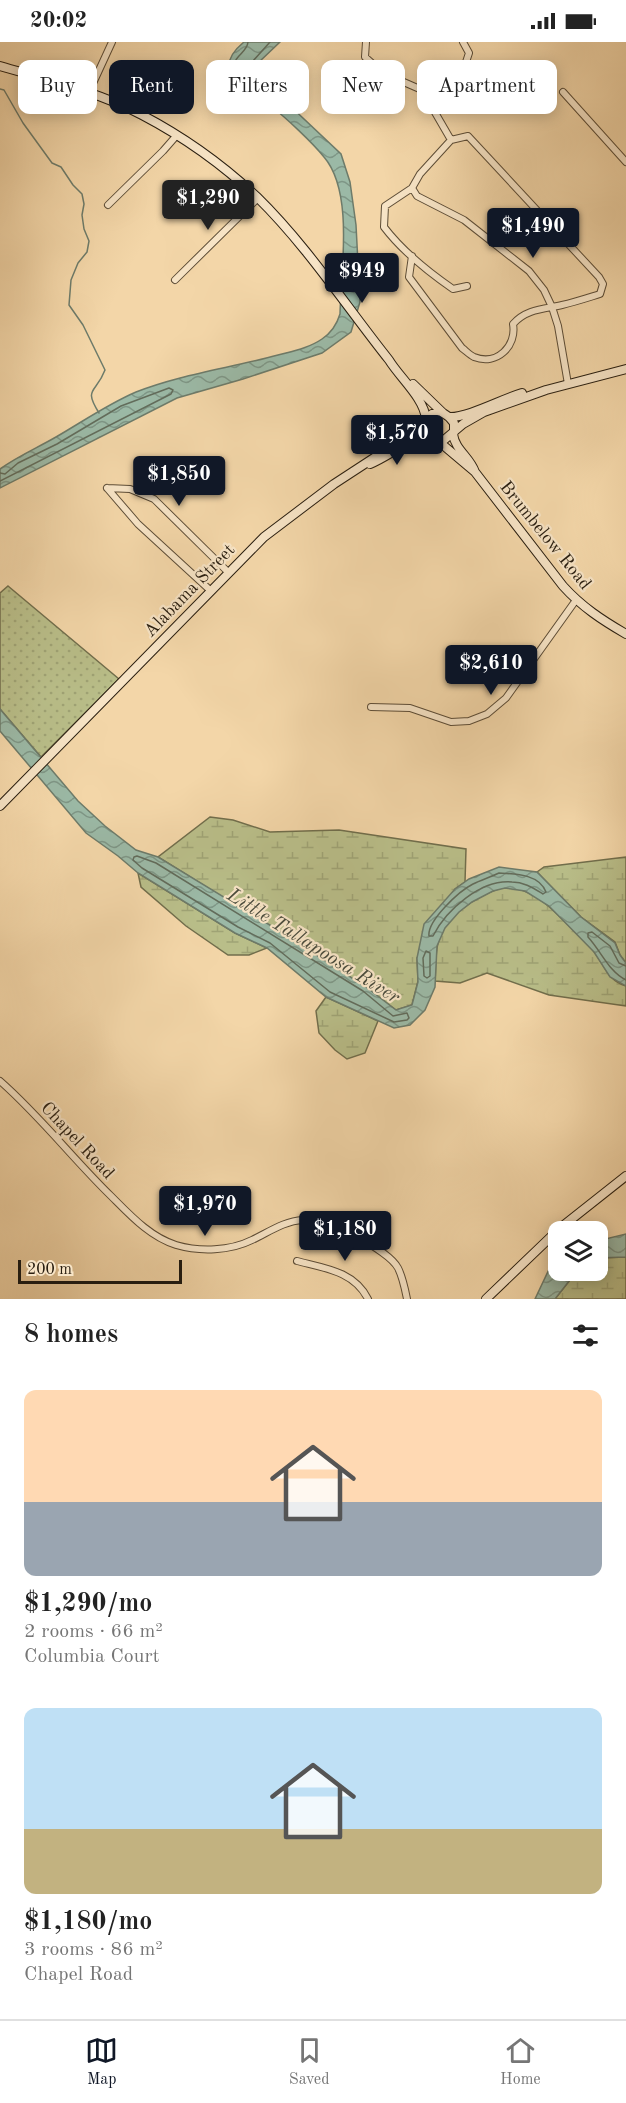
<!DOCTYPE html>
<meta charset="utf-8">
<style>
:root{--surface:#fff;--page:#f6f6f6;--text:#222;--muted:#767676;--line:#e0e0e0;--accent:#111827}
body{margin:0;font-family:"Old Standard TT",serif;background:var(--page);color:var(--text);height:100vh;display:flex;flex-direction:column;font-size:22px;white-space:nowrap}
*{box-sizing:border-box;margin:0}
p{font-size:20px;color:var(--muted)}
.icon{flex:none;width:33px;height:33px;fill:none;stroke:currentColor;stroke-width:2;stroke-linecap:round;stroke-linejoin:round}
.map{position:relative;height:1257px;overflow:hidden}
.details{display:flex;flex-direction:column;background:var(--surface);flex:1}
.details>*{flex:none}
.top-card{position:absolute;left:18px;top:18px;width:591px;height:54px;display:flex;gap:12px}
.fabs{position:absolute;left:548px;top:1179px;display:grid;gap:12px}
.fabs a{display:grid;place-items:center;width:60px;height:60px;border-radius:12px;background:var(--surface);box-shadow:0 3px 15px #0003;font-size:30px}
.scale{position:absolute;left:18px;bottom:15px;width:164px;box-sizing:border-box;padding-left:6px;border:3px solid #291e10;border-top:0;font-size:16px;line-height:21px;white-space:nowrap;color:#291e10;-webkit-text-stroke:4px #f7e4c6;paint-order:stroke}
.price{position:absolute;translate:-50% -51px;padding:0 14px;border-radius:6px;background:var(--accent);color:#fff;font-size:20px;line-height:39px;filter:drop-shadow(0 2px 3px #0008)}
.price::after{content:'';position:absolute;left:50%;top:36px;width:18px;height:14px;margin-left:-9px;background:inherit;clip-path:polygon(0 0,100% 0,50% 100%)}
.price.on{background:#222;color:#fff}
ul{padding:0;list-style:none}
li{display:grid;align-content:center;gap:12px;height:318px;padding:0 24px}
li span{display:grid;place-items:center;height:186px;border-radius:12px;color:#555}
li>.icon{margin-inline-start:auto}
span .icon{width:108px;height:108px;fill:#fffc;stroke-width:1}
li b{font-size:26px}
h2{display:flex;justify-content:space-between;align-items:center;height:72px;padding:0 24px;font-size:26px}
.tag{padding:0 21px;border-radius:12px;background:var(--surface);box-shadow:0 3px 15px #0003;font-size:21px;line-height:54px}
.tag.on{background:var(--accent);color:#fff}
.status{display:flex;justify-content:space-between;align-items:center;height:42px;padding:0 30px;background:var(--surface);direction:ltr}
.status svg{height:16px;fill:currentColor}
.dock{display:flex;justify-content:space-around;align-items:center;height:84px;border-top:2px solid var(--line);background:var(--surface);font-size:16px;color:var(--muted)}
.dock a{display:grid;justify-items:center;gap:3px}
.dock .on{color:var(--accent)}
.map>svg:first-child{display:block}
</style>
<div class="status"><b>20:02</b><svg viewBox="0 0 49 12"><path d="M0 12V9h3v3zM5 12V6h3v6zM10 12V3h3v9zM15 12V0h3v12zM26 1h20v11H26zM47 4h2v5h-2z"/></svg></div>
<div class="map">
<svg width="626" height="1257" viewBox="0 0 626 1257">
<defs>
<pattern id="wetland-marsh" width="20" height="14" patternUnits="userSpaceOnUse" patternTransform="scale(1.5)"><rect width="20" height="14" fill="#b9be89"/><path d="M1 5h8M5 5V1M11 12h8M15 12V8" fill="none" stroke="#9fa375"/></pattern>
<pattern id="park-dots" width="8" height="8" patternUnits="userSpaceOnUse" patternTransform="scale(1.5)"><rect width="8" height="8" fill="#b9be89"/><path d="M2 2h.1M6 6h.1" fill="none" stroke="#9fa375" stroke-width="1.8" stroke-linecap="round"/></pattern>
<pattern id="water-waves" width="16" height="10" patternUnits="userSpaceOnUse" patternTransform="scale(1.5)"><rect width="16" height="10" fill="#9bb9a6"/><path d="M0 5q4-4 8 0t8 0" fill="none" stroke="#7e9686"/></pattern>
</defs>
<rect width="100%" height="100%" fill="#f3d6a8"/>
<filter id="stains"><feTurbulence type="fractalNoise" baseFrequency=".00333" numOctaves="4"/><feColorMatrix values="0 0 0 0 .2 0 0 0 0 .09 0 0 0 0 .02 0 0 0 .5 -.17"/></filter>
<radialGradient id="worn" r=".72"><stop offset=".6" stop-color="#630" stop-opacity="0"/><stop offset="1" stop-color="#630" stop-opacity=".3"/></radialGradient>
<path fill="url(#wetland-marsh)" stroke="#716e4c" stroke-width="1.5" d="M210 775 233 778 270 790 339 788 466 807 465 840 455 847 417 916 418 939 412 963 396 968 366 945 158 815Z
M626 815V921L620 913 615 900 581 875 537 830 544 825Z
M138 831 235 891 267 906 249 913H228L186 884 141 845Z
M501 846C532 843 552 867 572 887 579 895 589 902 595 911 605 924 608 939 626 944V964L549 953 487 931 460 941 435 939C436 927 435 913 438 901 444 874 477 854 501 846Z
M326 955 378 979 365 1011 347 1017 335 1008 319 991 316 969Z
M626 1215V1257H555L577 1229 597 1228V1216Z"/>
<path fill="url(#park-dots)" stroke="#716e4c" stroke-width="1.5" d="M8 544 119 637 41 715 0 667V551Z"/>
<path fill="url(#water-waves)" stroke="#6d7b6a" stroke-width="1.5" d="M244 0H280L258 21V30L268 43 341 112 350 140 356 183 360 260 351 290 322 311 243 337 177 356 0 446V427C18 414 37 406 56 395 82 380 108 362 136 350 182 332 231 326 278 313 293 309 309 306 322 297 331 291 337 282 340 272 341 228 354 150 324 115 312 100 286 76 271 64 264 59 255 56 247 51 223 35 223 17 244 0Z
M0 667 78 759 105 784 136 808 158 815 273 885 366 945 396 968 412 963 418 940 417 916 424 882 455 847 469 837 499 825 537 830 581 875 615 901 620 913 626 921V944L610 935 594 910 549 864 525 849 505 846 493 849 472 860 459 870 445 886 437 904 435 945 425 968 410 983 394 986 326 955 267 906 235 891 138 831 118 814 86 791 0 689Z
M626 1192V1215L597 1216V1199Z
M558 1217V1228L577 1229 555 1257H535L552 1221Z"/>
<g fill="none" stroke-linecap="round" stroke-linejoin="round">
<path stroke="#626c5b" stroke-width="1.5" d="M248 0C247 11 234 13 234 25L245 42 259 50 262 46 252 32V20L270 0
M0 431 5 432 18 421 57 402 121 364 169 346 173 348 171 352 0 439
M137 814 156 821 363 949 393 974 407 971 409 976 407 978 394 980 330 950 270 901 238 885 142 826 133 818 134 815Z
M499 831C516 832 539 832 546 850L543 852C533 846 524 840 512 840 481 837 446 868 433 894H429C427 879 459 849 473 842 481 838 491 835 499 831Z
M426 909 430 911V934L427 936 424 934 423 916Z
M626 924 619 921 610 904 592 890 588 891V895C601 909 609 930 626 938"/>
<path stroke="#6d7b6a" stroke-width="1.5" d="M0 47 4 48 23 81 52 121 61 125 73 143 82 152 84 162 82 173 84 187 89 199 87 210 78 221 71 238 69 263 83 283 105 328C96 352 83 345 99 371"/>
<g stroke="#5c4c36" stroke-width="8">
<path id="street" d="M366 0 365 15 383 31 422 48 451 36 463 29 469 11 463 0
M422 48 451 98
M89 50 112 0
M563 50 626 120
M412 146 417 154 464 178 529 229 544 248 552 265 558 284 568 342
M412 146 385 164 384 185C403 210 427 229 453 247L467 244
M108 163 163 109 177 93
M412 214 409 235 462 306C466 309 470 313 474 315 497 324 517 304 513 282 526 267 544 267 562 263 575 260 587 256 600 252L603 242 599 235 468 94 451 98 420 132 412 146
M175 238 258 156
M107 446 130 447 154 457 229 531
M107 446 138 482 211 549
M371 665 410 666 451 680 469 679 487 672 506 656 576 558
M0 1039C40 1074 73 1117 111 1154 130 1173 150 1195 176 1203 200 1210 230 1209 252 1198 269 1190 284 1179 303 1178 324 1176 388 1207 398 1226 403 1236 405 1247 407 1257
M297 1219C324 1226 354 1229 368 1257"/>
</g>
<g stroke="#291e10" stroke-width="10">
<path id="secondary" d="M0 24C48 38 98 50 142 73 184 95 223 123 257 155 307 204 346 264 389 318 400 336 424 356 426 377
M413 342 443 371
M449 375C467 376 502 357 522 351
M425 379 427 391 437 398H444L463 382 484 370 546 348 626 327
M453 392C455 408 470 415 475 430L563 544C582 565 602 578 626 592
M437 398 475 430
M370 422C388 415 414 393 431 395
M0 764 264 495 334 442 409 393 432 372 443 371 449 375 454 381V390
M486 1257 559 1187 626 1134"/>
</g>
<use href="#street" stroke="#f7e4c6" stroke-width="6"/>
<use href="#secondary" stroke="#f7e4c6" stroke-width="8"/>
</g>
<g text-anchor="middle" stroke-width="4.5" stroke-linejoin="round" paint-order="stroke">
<g font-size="18" fill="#291e10" stroke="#f7e4c6">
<text transform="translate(546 493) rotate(51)" y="6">Brumbelow Road</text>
<text transform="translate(189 548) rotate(-46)" y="6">Alabama Street</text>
<text transform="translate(78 1098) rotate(47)" y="6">Chapel Road</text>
</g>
<g font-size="20" font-style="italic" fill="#4b4c3d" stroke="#f7e4c6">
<text transform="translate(314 903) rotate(32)" y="7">Little Tallapoosa River</text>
</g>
</g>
<rect width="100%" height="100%" filter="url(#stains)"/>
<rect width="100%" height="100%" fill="url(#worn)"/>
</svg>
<div class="fabs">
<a><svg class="icon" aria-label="layers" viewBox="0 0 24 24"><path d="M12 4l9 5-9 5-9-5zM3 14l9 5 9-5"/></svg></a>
</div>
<div class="scale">200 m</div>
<b class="price on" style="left:208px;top:189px">$1,290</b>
<b class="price" style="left:533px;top:217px">$1,490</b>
<b class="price" style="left:362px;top:262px">$949</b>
<b class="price" style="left:397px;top:424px">$1,570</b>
<b class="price" style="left:179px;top:465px">$1,850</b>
<b class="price" style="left:491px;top:654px">$2,610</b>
<b class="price" style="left:205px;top:1195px">$1,970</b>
<b class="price" style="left:345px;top:1220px">$1,180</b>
<div class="top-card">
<a class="tag">Buy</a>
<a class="tag on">Rent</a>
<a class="tag">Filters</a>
<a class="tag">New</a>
<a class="tag">Apartment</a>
</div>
</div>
<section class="details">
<h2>8 homes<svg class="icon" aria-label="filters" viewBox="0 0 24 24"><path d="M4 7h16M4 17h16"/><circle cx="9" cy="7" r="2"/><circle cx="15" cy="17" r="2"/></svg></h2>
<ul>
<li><span style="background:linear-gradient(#ffd9b3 60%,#9aa5b1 0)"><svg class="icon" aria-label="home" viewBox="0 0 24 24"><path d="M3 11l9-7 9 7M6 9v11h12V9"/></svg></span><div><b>$1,290/mo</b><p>2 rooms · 66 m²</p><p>Columbia Court</p></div></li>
<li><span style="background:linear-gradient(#bfe0f5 65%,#c2b280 0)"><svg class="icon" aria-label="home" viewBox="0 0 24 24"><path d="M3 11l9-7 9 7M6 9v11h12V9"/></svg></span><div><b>$1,180/mo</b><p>3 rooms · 86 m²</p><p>Chapel Road</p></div></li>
</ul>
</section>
<nav class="dock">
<a class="on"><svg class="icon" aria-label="map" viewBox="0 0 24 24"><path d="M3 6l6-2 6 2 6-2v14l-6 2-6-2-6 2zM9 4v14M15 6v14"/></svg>Map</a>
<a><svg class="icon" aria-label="saved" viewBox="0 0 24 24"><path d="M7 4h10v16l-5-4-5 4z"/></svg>Saved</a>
<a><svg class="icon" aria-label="home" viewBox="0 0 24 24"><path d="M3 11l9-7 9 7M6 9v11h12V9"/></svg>Home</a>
</nav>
